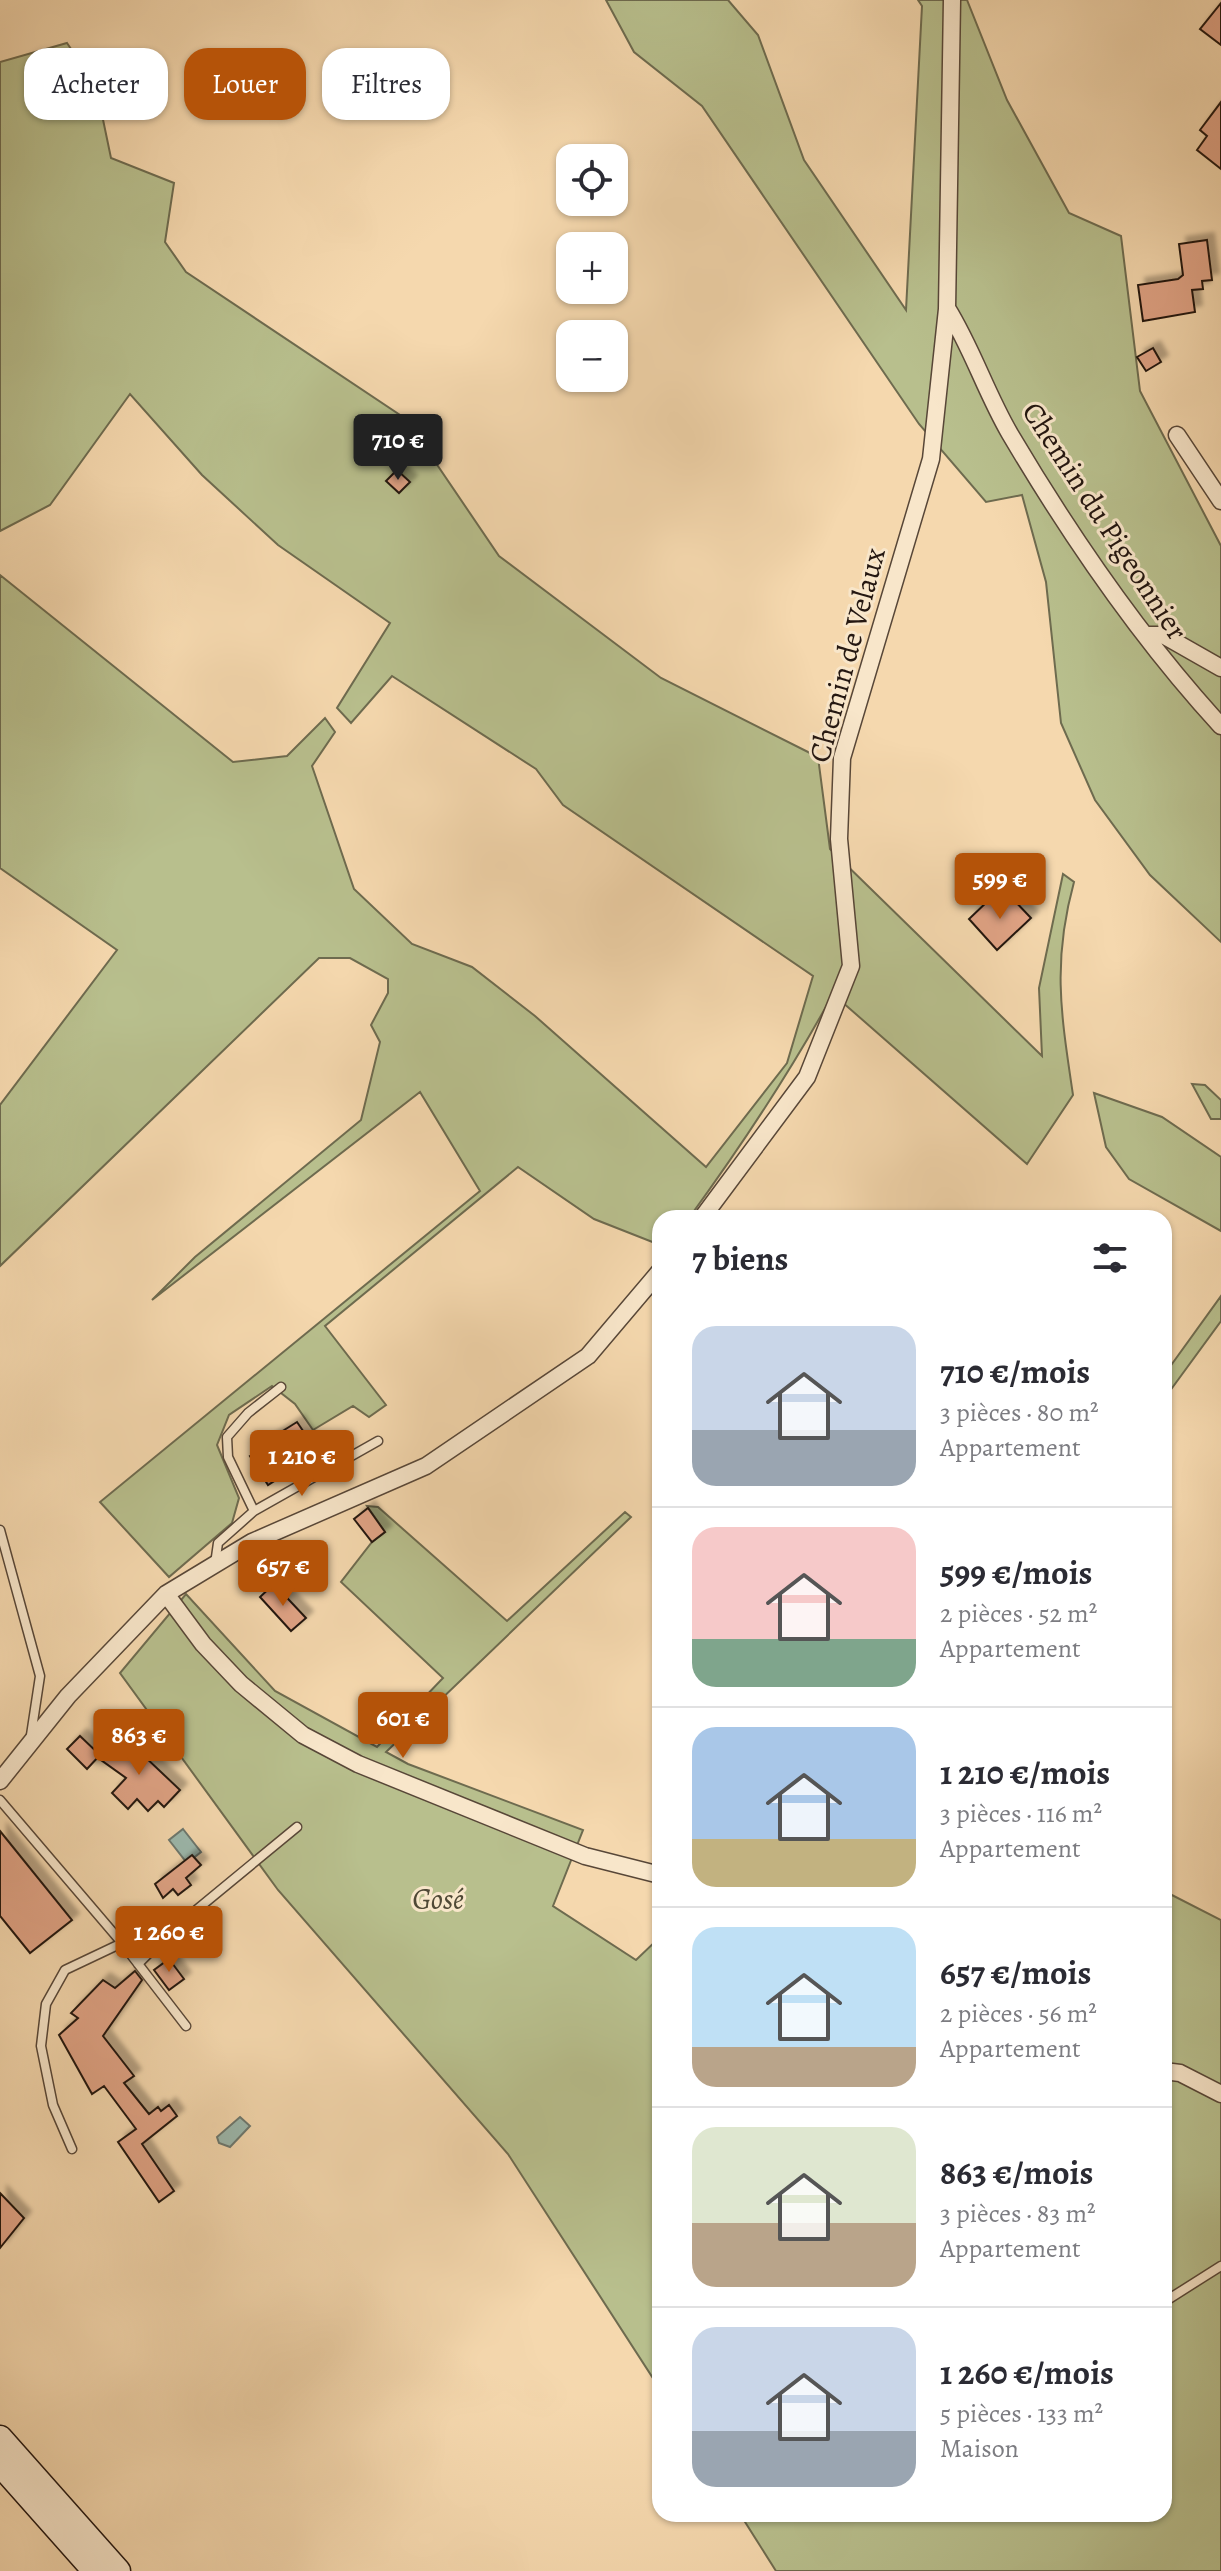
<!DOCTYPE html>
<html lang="fr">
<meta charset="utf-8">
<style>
:root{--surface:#fff;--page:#f7f7f7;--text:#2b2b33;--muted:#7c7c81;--line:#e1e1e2;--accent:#b45309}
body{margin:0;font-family:Alegreya,serif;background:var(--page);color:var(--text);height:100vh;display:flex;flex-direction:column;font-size:30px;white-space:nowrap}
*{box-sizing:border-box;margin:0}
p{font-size:26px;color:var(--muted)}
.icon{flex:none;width:44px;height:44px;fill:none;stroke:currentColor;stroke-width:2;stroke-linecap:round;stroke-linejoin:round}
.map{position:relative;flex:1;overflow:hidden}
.side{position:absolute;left:652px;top:1210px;width:520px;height:1312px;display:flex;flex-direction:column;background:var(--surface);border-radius:24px;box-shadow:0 2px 6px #0004}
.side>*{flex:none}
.banner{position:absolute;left:24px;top:48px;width:508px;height:72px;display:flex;gap:16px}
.fabs{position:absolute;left:556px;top:144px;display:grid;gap:16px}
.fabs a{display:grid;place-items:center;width:72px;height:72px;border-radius:16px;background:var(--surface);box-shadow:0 2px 6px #0004;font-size:40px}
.price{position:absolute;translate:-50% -68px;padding:0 18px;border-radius:8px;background:var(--accent);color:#fff;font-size:26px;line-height:52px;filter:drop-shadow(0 2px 4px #0008)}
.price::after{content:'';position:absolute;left:50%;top:48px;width:24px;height:18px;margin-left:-12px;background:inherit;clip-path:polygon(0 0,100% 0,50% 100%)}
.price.selected{background:#222;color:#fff}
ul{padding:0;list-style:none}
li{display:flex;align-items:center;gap:24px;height:200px;padding:0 40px}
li+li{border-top:2px solid var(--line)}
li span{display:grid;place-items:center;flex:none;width:224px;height:160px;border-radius:24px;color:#555}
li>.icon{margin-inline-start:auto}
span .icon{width:96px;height:96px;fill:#fffc;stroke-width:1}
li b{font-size:34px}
h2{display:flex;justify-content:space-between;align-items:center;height:96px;padding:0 40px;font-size:34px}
.pill{padding:0 28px;border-radius:24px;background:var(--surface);box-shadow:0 2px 6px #0004;font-size:28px;line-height:72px}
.pill.selected{background:var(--accent);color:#fff}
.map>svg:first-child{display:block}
</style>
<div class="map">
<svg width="1221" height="2571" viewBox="0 0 1221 2571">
<defs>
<filter id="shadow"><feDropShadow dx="7" dy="-7" stdDeviation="2" flood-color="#0004"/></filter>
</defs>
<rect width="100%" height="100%" fill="#f5d8ae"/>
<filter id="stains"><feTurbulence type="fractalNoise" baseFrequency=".0025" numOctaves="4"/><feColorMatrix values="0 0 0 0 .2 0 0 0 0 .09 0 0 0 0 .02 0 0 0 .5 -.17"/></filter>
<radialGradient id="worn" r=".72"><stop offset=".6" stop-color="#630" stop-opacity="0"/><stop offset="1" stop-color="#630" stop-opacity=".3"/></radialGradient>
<path fill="#b8bf8d" stroke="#6e6b4f" stroke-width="2" d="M606 0H728L758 35 804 160 906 310 922 6 918 0H967L1007 100 1069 213 1121 236 1140 391 1221 546V942L1150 875 1095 800 1061 723 1046 582 1022 495 986 502 919 424 702 106 634 52Z
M67 43 96 86 111 158 174 183 165 242 186 272 406 419 499 556 661 678 818 757 830 849 1042 1056 1039 988 1063 874 1074 882C1052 962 1061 1014 1073 1095L1027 1164 833 994C790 1073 742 1145 689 1218H660V1245L594 1219 518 1167 325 1326 386 1405 369 1417 353 1406 313 1430 295 1404 272 1386 229 1415 217 1445 239 1498 232 1523 169 1577 100 1502 480 1191 420 1092 152 1300 195 1257 361 1120 380 1042 371 1025 388 993V979L350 958H319L0 1266V1105L117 950 0 868V575L233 762 287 756 325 718 335 732 312 766 354 889 412 944 472 967 535 1016 706 1167 787 1063 813 976 563 805 536 769 392 676 351 723 337 708 390 623 278 545 202 475 130 394 50 505 0 531V62Z
M1192 1084 1205 1085 1221 1100V1119H1211Z
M1094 1093 1162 1117 1221 1157V1231L1129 1179 1106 1147Z
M1221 1296V1321L1164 1399V1375Z
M367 1506 378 1507 507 1621 625 1512 631 1517 386 1752 408 1764 583 1830 553 1906 636 1960 660 1937V2389L508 2154 278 1890 120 1673 186 1594 275 1691 377 1747 443 1678 341 1582 372 1542 385 1532Z
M1164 1891 1221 1920V2571H776L740 2514H1164Z"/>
<path fill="#9cb9ae" stroke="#6c786f" stroke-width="2" d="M183 1829 201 1852 187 1863 169 1840Z
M240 2117 250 2126 230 2147 219 2143 217 2137Z"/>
<path fill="#e0a385" stroke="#241711" stroke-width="2" filter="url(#shadow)" d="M1221 3V45L1200 29Z
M1221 102V169L1197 150 1207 136 1200 130Z
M1207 240 1212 280 1202 281 1203 289 1192 290 1195 312 1143 321 1138 285 1178 279 1183 275 1179 244Z
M1153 348 1161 362 1146 371 1137 357Z
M397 470 410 482 399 493 386 481Z
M1011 897 1031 918 997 950 969 919 990 899 999 909Z
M297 1422 314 1447 301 1456 304 1462 268 1485 250 1456 259 1451 257 1447Z
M368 1508 385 1532 372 1542 354 1519Z
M274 1584 306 1618 291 1631 260 1597Z
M80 1736 100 1755 87 1769 67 1749Z
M123 1736 180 1790 164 1807 158 1801 148 1811 137 1799 128 1809 112 1793 126 1778 101 1760Z
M0 1831 72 1920 30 1953 0 1916Z
M192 1855 201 1865 186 1878 191 1885 178 1895 173 1889 163 1898 155 1884Z
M169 1959 184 1979 169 1990 154 1970Z
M135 1971 142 1980 103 2036 134 2076 124 2083 149 2114 158 2107 161 2111 169 2105 177 2116 142 2144 174 2191 159 2202 118 2142 136 2129 104 2086 92 2094 59 2035 78 2018 71 2013 103 1980 115 1988Z
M0 2193 24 2218 0 2248Z"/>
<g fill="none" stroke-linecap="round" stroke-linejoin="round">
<g stroke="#584738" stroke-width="11">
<path id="service" d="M254 1511 378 1441
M0 1530 40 1676 31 1735
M215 1564 218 1543 254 1511 228 1457 227 1437 248 1413 281 1387
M0 1800 122 1943 186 2026
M138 1964 172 1930 297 1827
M72 2149 53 2105 41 2046 46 2004 65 1970 122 1943
M1164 2302 1221 2266"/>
</g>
<g stroke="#584738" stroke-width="19">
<path id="minor" d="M947 308C972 348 986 393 1010 434 1071 537 1140 638 1221 726
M1177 435 1221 501
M1145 635H1163L1221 668
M702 1218 807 1077 851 966 839 839 842 758 931 459 947 309 952 0
M166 1594 203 1644 241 1684 303 1735 358 1764 585 1856 660 1875
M0 1781 68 1696 166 1594 252 1542 426 1466 588 1356 660 1271
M1164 2071 1180 2073 1221 2094"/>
</g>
<g stroke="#241711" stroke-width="27">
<path id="secondary" d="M0 2438 118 2571
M0 2464 95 2571"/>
</g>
<use href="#service" stroke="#f8e6ca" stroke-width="8"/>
<use href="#minor" stroke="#f8e6ca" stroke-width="16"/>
<use href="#secondary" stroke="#f8e6ca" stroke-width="24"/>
</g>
<g text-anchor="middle" stroke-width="6" stroke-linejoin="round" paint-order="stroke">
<g font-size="30" fill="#241711" stroke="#f8e6ca">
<text transform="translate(1105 521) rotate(57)" y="10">Chemin du Pigeonnier</text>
<text transform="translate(847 655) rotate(-75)" y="10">Chemin de Velaux</text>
</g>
<g font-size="30" font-style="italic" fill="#504936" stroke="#f8e6ca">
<text x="438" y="1909">Gosé</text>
</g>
</g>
<rect width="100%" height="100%" filter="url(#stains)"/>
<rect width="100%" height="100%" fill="url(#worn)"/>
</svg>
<div class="fabs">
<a><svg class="icon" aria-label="locate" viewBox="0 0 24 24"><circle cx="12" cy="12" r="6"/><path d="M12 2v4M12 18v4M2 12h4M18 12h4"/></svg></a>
<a>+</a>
<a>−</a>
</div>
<b class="price selected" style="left:398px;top:482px">710 €</b>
<b class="price" style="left:1000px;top:921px">599 €</b>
<b class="price" style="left:302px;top:1498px">1 210 €</b>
<b class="price" style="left:283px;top:1608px">657 €</b>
<b class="price" style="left:403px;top:1760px">601 €</b>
<b class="price" style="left:139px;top:1777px">863 €</b>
<b class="price" style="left:169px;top:1974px">1 260 €</b>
<div class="banner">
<a class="pill">Acheter</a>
<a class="pill selected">Louer</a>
<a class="pill">Filtres</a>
</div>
<section class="side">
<h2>7 biens<svg class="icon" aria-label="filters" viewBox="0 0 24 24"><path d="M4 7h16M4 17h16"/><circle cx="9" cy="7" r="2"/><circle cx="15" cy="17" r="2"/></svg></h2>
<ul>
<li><span style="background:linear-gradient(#c9d6e8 65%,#9aa5b1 0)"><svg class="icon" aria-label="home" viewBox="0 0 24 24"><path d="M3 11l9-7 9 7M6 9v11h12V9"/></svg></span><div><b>710 €/mois</b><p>3 pièces · 80 m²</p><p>Appartement</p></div></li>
<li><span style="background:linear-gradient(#f6c9c9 70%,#7fa58c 0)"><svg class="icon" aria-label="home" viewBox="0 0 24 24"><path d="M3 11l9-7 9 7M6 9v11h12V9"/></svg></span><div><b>599 €/mois</b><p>2 pièces · 52 m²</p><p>Appartement</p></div></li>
<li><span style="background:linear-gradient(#a9c7e8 70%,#c2b280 0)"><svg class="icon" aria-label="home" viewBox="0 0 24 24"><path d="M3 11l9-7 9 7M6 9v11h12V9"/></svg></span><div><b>1 210 €/mois</b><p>3 pièces · 116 m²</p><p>Appartement</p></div></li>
<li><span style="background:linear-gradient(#bfe0f5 75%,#b9a48a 0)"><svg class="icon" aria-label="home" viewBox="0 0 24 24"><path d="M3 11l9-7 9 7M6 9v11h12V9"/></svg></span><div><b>657 €/mois</b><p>2 pièces · 56 m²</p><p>Appartement</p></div></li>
<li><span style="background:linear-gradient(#dfe7d0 60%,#b9a48a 0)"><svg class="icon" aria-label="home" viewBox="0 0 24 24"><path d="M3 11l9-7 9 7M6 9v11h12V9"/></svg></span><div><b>863 €/mois</b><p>3 pièces · 83 m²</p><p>Appartement</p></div></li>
<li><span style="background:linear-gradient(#c9d6e8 65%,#9aa5b1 0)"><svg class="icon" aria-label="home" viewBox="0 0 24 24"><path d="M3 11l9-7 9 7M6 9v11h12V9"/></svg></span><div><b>1 260 €/mois</b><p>5 pièces · 133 m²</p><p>Maison</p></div></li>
</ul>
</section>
</div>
